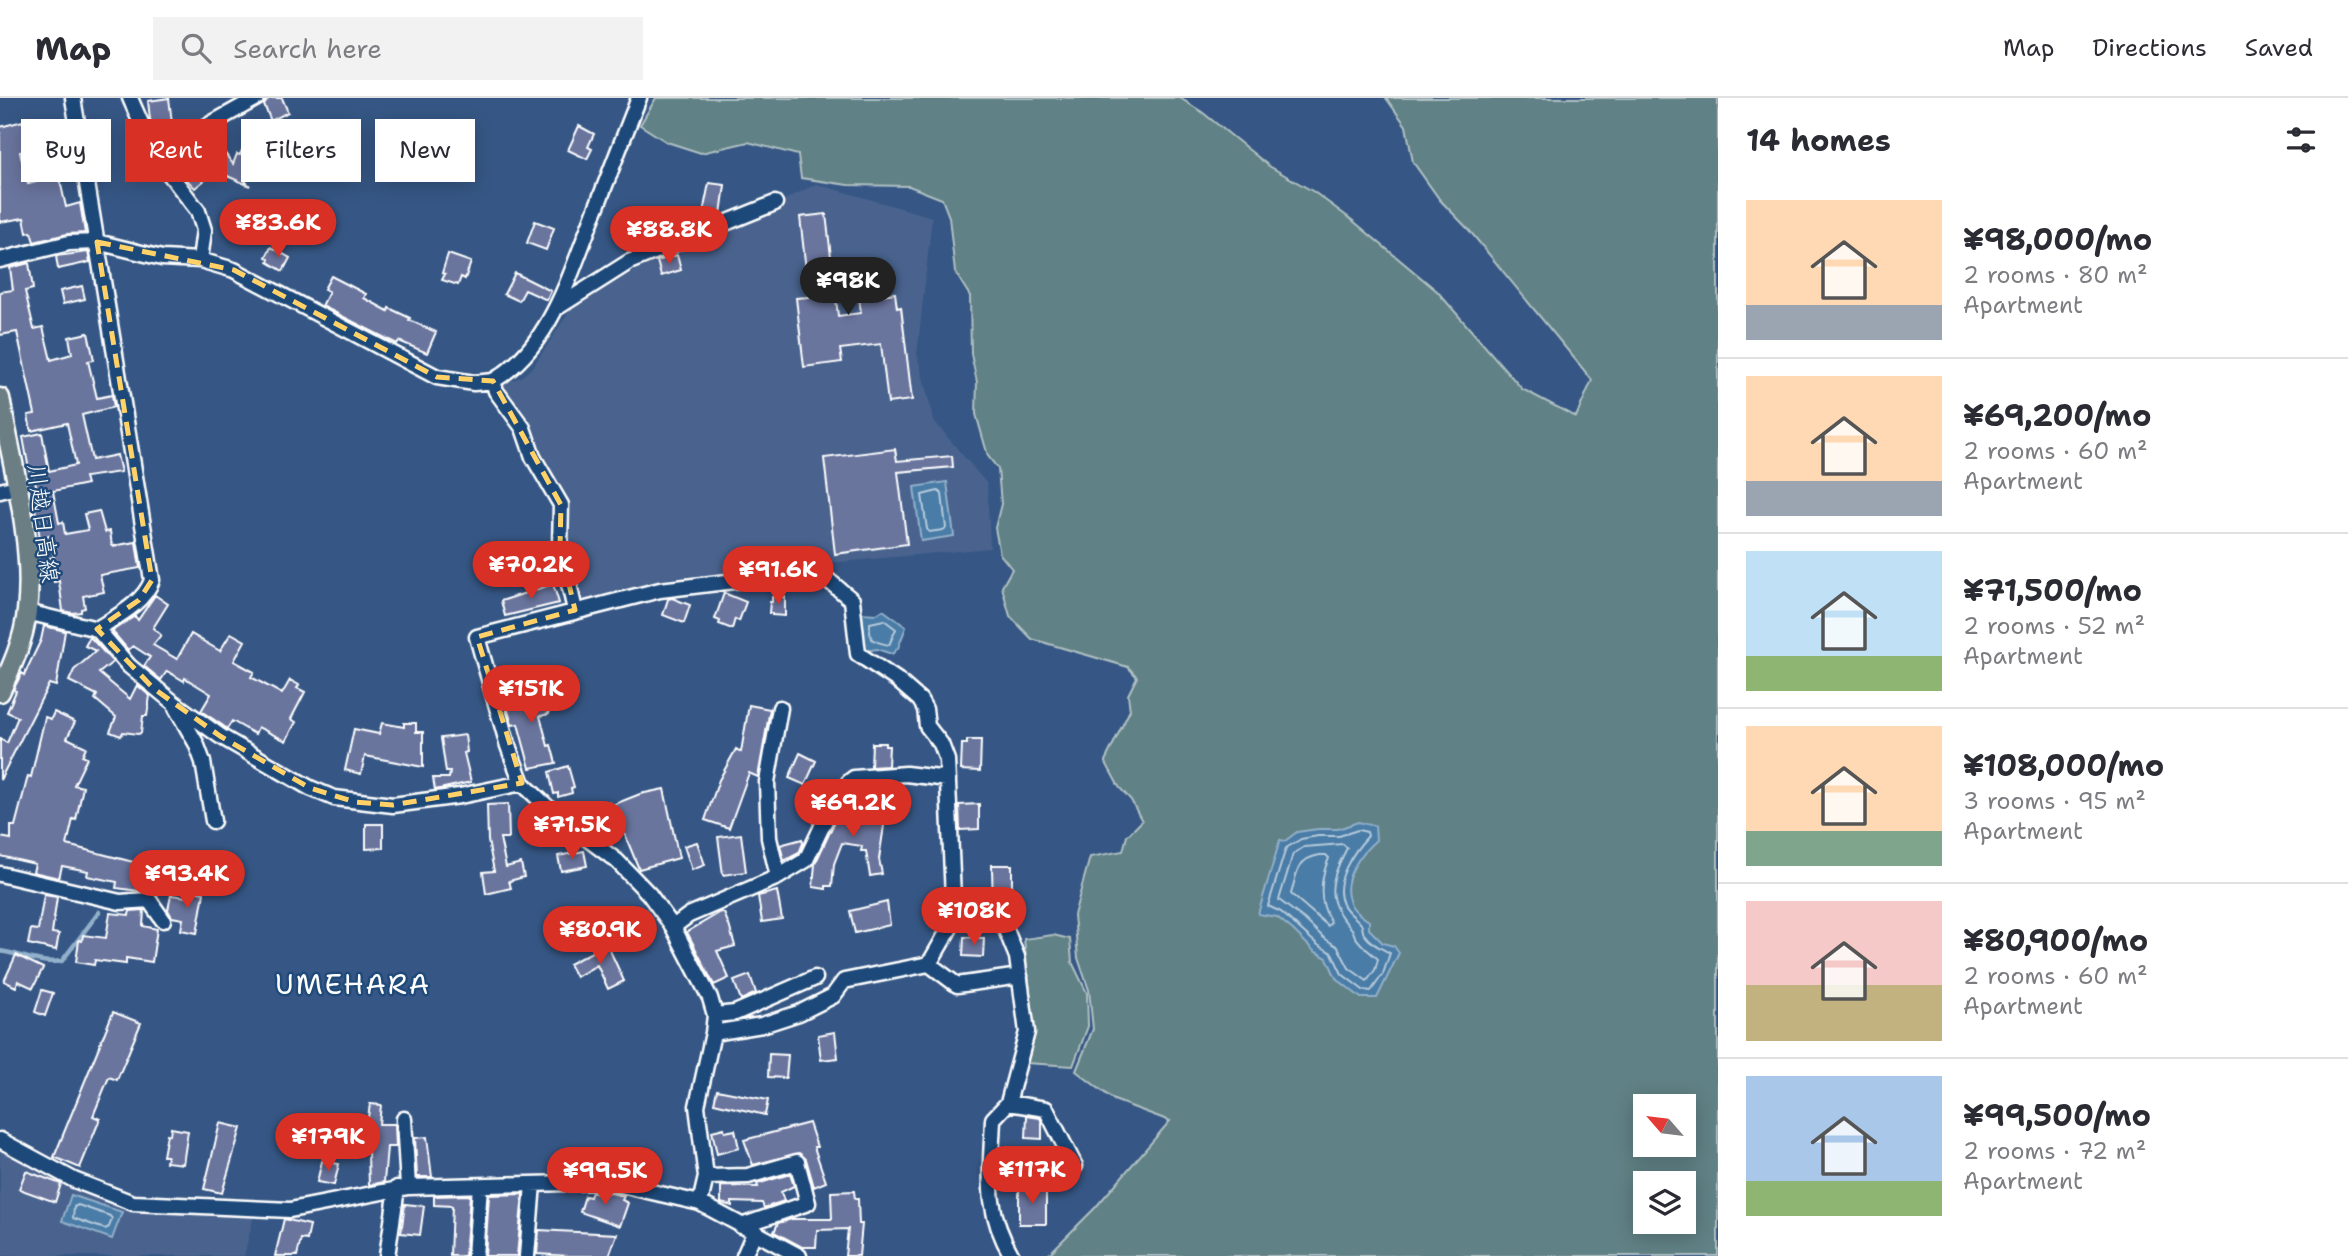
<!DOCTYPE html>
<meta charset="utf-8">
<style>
:root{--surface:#fff;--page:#f2f2f3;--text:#2b2b33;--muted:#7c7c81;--line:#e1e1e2;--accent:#d93025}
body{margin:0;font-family:"Shantell Sans","Klee One",sans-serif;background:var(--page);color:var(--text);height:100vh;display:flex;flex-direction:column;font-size:26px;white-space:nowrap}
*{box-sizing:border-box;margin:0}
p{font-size:23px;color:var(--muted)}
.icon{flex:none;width:38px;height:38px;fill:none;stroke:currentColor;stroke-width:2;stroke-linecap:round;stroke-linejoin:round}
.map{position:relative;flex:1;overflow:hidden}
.panel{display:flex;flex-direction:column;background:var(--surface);width:630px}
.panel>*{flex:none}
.top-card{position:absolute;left:21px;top:21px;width:665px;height:63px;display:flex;gap:14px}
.needle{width:46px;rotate:298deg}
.fabs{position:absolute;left:1633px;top:996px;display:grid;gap:14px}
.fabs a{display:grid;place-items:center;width:63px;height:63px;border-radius:0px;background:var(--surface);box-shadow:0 4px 18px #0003;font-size:35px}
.price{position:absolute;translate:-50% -60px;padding:0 16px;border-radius:24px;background:var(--accent);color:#fff;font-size:23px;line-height:46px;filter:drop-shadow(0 2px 4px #0008)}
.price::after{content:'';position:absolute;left:50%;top:42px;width:21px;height:16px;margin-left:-10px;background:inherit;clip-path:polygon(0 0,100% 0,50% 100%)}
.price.active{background:#222;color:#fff}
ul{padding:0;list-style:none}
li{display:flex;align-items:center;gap:21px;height:175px;padding:0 28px}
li+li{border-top:2px solid var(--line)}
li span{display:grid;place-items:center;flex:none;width:196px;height:140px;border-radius:0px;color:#555}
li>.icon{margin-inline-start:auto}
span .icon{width:84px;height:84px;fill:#fffc;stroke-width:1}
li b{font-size:30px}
h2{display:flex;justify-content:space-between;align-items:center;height:84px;padding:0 28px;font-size:30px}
.chip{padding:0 24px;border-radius:0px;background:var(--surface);box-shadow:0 4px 18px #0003;font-size:24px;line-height:63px}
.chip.active{background:var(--accent);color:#fff}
header{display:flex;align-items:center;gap:42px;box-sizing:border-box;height:98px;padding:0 35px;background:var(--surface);border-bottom:2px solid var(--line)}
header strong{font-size:33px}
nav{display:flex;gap:38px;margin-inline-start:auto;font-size:24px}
.search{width:490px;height:63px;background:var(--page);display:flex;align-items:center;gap:18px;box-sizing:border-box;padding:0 24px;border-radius:0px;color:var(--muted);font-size:26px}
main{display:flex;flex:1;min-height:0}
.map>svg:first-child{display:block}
</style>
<header>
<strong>Map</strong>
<div class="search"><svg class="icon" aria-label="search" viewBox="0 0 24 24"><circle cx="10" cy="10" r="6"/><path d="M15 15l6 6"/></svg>Search here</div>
<nav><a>Map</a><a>Directions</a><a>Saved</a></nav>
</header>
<main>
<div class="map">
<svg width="1718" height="1158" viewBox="0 0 1718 1158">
<rect width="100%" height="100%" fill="#365785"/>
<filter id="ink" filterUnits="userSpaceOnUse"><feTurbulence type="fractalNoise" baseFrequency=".0143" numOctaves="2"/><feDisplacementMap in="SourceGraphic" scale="14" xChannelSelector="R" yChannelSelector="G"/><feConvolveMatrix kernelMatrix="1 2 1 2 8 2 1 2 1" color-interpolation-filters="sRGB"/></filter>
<g filter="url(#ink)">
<path fill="#4a638e" d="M816 86 932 119 917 256 934 323 987 386 990 450 669 480 587 503 581 500 565 447 571 409 539 355 531 325 504 291 505 285 521 279 533 269 573 208 619 171 756 117Z
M0 1049 74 1088 108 1104 134 1111 254 1117 244 1158H0Z"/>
<path fill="#608185" stroke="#b0c0c2" stroke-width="2" fill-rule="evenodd" d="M656 0H1180L1202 14 1269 68 1314 94 1352 122 1437 193 1522 291 1576 319 1592 282 1469 132 1440 102 1413 64 1406 28 1386 0H1718V1158H1047L1095 1110 1170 1023 1114 1002 1076 973 1093 931 1089 892 1078 860 1074 817 1090 759 1123 753 1127 738 1142 723 1131 702 1119 689 1105 663 1130 612 1128 597 1137 579 1128 569 1032 541 1010 518 1002 489 1012 471 1000 456 995 430 1001 406 998 371 988 358 976 316 977 284 971 256 970 198 955 174 949 119 942 101 909 88 848 87 801 80 798 57 748 44 701 55 667 44 640 27ZM1645 1008H1684V1046H1645ZM1645 1085H1684V1124H1645Z
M1053 837 1070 841 1072 864 1087 895 1088 928 1073 968 1026 965 1033 920 1024 841Z"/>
<path fill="#497ba6" stroke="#92b0ca" stroke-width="2" d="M947 384 954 438 921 443 914 389Z
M883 512 906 529 898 550 892 556 877 551 865 553 861 515 877 516Z
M1358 724 1375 728 1376 742C1361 755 1341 781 1349 802 1351 811 1361 818 1369 823V831L1383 845 1394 848 1399 855 1377 900H1361L1336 880 1327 860 1314 853 1293 832 1277 819 1258 816 1280 742 1285 743 1297 734 1318 731H1338Z
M71 1097 122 1114 112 1141 62 1123Z"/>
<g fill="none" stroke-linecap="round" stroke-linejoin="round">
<path stroke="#b6cadb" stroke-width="2" d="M938 393 942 396 946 430 943 432 929 434 927 431 922 397Z
M884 522 896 531 889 547C872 543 869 544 870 525Z
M1358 732 1367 734 1368 738C1354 753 1332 784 1343 806 1347 815 1358 821 1361 826 1363 829 1362 833 1364 836 1371 846 1381 850 1390 855L1383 876 1371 893 1363 892 1342 876 1332 855 1318 847 1281 814 1268 808 1286 750 1301 741 1318 738H1339Z
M1343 746 1347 750C1331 781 1323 801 1350 829 1356 835 1351 831 1355 838 1360 847 1371 855 1378 861L1375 872 1367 883 1349 870 1338 849 1324 840 1304 821 1279 802 1293 756 1304 749Z
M1320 757H1326L1329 760C1320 781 1318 804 1331 824L1328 828 1291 796C1297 775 1296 761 1320 757Z
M78 1107 110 1118 112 1121 109 1129 105 1131 73 1120 74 1109Z"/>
<path stroke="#92b0ca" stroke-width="4.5" d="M0 853C21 856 41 867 62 863L99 814"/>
</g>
<path fill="#6b759e" stroke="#fff" stroke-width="2" d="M169 0 173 33 156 35 150 21 148 3Z
M269 0H282L288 14 271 23 264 7Z
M23 23 27 38 56 32 59 45 20 54 28 86 59 78 66 109 80 105 85 135 67 136 34 144 31 134 27 135 24 120 0 124V29Z
M579 28 594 36 588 49 592 51 587 61 568 52Z
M254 32 271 39 263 57 260 56 245 83 250 88 216 73 195 90 182 77 185 74 182 71 205 52 199 44 211 37 233 66 237 56 240 57 247 41 250 42Z
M709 85 725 87 721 116 719 117 703 115Z
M826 116 838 218 861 215 858 191 874 189 875 198 895 195 897 210 901 209 912 302 888 305 881 246 840 251 842 264 804 269 796 200 809 199 800 119Z
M535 123 554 130 546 152 527 145Z
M271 149 290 160 283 173 268 164 269 161 266 159Z
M88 154 90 164 58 171 56 158Z
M448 156 471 164 465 181 461 179 458 187 442 182 445 176 442 175Z
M677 157 681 172 661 178 657 163Z
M29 165 33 191 25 193 34 231 43 229 51 262 72 256 69 239 88 235 94 262 88 263 97 300 112 297 114 309 82 317 92 362 117 357 121 374 85 379 87 386 53 393 59 425 63 424 65 436 88 432 84 416 99 413 105 434 110 433 112 448 136 444 140 470 100 477 104 494 83 498 85 510 81 511V514L72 515 63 513 59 483 54 484 49 460 54 459 50 438 40 440 34 405 39 404 33 371 29 372 23 339 42 335 49 373 76 367 67 325 31 333 28 317 35 316 17 234 0 237V194L13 192 10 170Z
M515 175 551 193 547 202 525 192 519 203 504 196Z
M331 178 366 196 364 200 388 213 389 210 410 220 409 222 436 234 427 255 399 243 397 246 322 208 329 194 324 191Z
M82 188 85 201 63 206 60 193Z
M895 351 897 363 952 358 953 369 898 374 907 446 835 456 824 360Z
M553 486 559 505 505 518 501 503Z
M724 495 746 504 739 523 735 521 732 531 719 526 720 523 715 521Z
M155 497 168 506 153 530 161 537 153 547 177 561 191 536 220 553 231 535 245 543 234 563 254 574 251 579 282 596 290 582 299 587 297 590 305 594 291 621 296 624 286 643 258 629 255 636 232 623 227 631 222 627 201 613 211 596 185 580 184 583 167 573 161 582 144 568 150 559 133 548 128 552 112 533 135 518 138 522Z
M772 499H785V518L772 517V515H769L770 504H772Z
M672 500 690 507 684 525 663 517 668 501Z
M44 528 65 533 56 588 49 586 0 682V641L7 645 18 619 7 614 16 593 13 592 15 588 22 575 24 577 41 542Z
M90 539 113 564 99 575 130 601 137 587 150 598 147 618H143L141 635 138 636 123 634 121 638 110 634 116 619 95 601 97 597 69 583 74 572 96 553 85 548Z
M542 590 549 616 540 618 548 648 551 647 556 665 530 670 518 626 512 627 504 598Z
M749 607 770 611 758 679 749 675 729 730 705 722 719 682 736 651 741 654Z
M54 614 75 624 67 640 86 649 82 658 87 660 74 687 83 689 76 722 73 721 67 747 145 767 142 780 158 786 155 795 116 790 117 784 87 778 88 773 62 768 59 780 33 774 35 766 0 758V739L11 741V728H15L28 678 31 679 45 619 51 621Z
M382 625 404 629V625H416V634H423V669L365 658 361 676 345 672 354 631 379 636Z
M465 637 467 654 464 655 471 684 435 692 433 680H449L450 674H446L441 640Z
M967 642H981L980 673 961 672 962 646H967Z
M872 645H885V648H889L888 668 871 669Z
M800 655 816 663 805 687 789 680Z
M568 668 574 689 571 690 572 695 558 699V695L554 696 549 674Z
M664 691 679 760 639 771 618 720 591 729 585 711 609 704 610 708 640 696Z
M848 703 892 710 890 721H885L879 761 882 776 870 778 866 753H861L862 748 842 745 834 766 832 788H826V791L813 789 815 766 835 723Z
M508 706 509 740H500L506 769 521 765 524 779 509 783 511 790 486 796 483 774 494 773 488 743 487 707Z
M979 706V731L960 732 959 707Z
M366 726H383V750L366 751Z
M741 736 746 774 723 777 718 739Z
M802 741 803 745 799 755 784 763 780 747Z
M697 744 705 767 692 772 684 748Z
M584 753 587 768 561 773 558 758Z
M992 767H1012V802H1007V814L993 813Z
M188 792 204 795 197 835 181 832 183 821 172 819 168 812 171 797 187 799Z
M777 793 782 821 762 824 758 798Z
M44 797 57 799 52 835 59 836 56 852 28 846 31 831 38 832Z
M887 804 890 827 855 835 850 813Z
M144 812 143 828 157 831 152 864 126 860V866L95 862 94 867 76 864 79 842 82 843 83 837 106 840 110 815 129 817 130 813Z
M721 814 724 815 729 827 735 848 717 853 729 880 714 887 687 834Z
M964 839 984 840 983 859 963 858Z
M607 846 624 883 608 891 597 867 576 879 569 866Z
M16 857 43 870 33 890 18 883 16 889 4 883Z
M750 877 756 895 741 902 734 883Z
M42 892 53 895 45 918 35 914Z
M113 914 141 925 117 982 109 979 93 1018 100 1021 80 1070 54 1059Z
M835 934 838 960 821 962 818 937Z
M769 956 788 957 786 980 768 979Z
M717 992 768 1002 765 1017 714 1005Z
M370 1006 381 1007 379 1026H395L396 1049H387L384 1084 369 1087 367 1026Z
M1027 1018 1040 1020 1042 1025V1041L1026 1040Z
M220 1025 241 1030 222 1095 204 1091Z
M809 1025 817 1049H814L826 1084 814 1089 806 1061 799 1055 753 1067 744 1042Z
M171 1030 188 1033 183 1066 166 1064 167 1058H163L167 1036 170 1037Z
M724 1030 725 1034 735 1032 739 1050 717 1056 712 1033Z
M427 1039 432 1079H417L415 1040Z
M322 1063 339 1066 334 1087 317 1084Z
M26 1073 61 1086 55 1104 19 1091Z
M790 1076 794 1088 781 1094 784 1103 764 1110 762 1105 732 1104V1108L721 1105V1088L758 1089 757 1086Z
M1019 1091H1046V1126H1019Z
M854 1093 855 1101H858L859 1126H862L859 1158H845L848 1131 817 1132 816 1149H802L774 1134 778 1125 792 1121H832L831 1094Z
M592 1094 604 1098 606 1094 624 1098 622 1102 628 1105 620 1128 580 1114 585 1098 590 1099Z
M523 1096 517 1158H485L489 1097Z
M470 1097 465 1158H450L452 1108 434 1107V1098Z
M405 1106 424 1108 420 1137 401 1135Z
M284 1121 310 1127 307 1142 301 1141 297 1158H275Z
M539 1132 557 1133 617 1136 609 1158H569L537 1156Z"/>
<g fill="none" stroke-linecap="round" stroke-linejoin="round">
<g stroke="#fff" stroke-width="19">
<path id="minor" d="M73 0 152 482C144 505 117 518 97 531
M130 0 155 57 198 113 204 132 200 162
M155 57 257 0
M0 162 69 145 97 144 162 160 200 162 234 172 437 279 474 285 493 283
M558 209 629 164 775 105
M0 393 16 389
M575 512 560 448 561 407 533 359 523 330 496 293 493 283C550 249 569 179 592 121 608 80 623 40 639 0
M27 514 97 531 129 568 174 605 220 638 310 690 334 700 393 707 460 698 522 685
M176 610 196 645 203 664 213 723
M0 776 120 804 149 802 163 822
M778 779 769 740 767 684 780 610
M954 823 1002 822 1017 859 1027 934 1008 1005 993 1021C991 1075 983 1109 1012 1158
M673 829 689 817 778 779 806 762 827 718 849 684 854 680 906 676 948 681
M929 866 957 887 1020 878
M715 917 735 915 815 880
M1008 1005 1046 1011 1075 1068
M404 1021 408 1089
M0 1042 74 1082 133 1105 290 1112 408 1089 608 1084 700 1105 799 1158
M706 1079 748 1078 797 1064 808 1105 741 1128
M700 1105 706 1079 697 1008 713 935 715 917 710 900 673 829 649 796 617 763 557 718 522 685 508 648 477 539 660 492 817 473 852 502 858 556 897 582 920 602 925 611 927 628 941 646 947 662 954 823 929 866 844 883 833 898 799 915 762 927 713 935
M387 1158 397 1090
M475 1158 480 1088
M527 1158 533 1086
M744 1158 754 1135"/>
</g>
<g stroke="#fff" stroke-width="23">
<path id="major" d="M0 300C12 366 35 446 27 513 24 542 12 568 0 594"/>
</g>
<use href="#minor" stroke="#1f4a7a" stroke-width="14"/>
<use href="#major" stroke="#6b7e84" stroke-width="18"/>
</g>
</g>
<path fill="none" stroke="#ffd166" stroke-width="5" stroke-dasharray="14 9" stroke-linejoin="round" d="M97 144 234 172 437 279 493 283 561 407 560 448 575 512 477 539 522 685 393 707 355 704 310 690 220 638 153 590 97 531 139 502 152 482Z"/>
<g text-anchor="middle" stroke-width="5" stroke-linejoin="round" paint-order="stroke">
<g font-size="24" fill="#fff" stroke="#1f4a7a">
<text transform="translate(43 425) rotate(83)" y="8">川越日高線</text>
</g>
<g font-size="28" letter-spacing="2" fill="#fff" stroke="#1f4a7a">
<text x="353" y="896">UMEHARA</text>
</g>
</g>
</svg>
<div class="fabs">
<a><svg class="needle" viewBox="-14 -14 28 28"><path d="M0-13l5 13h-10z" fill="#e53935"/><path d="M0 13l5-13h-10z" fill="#7c7c81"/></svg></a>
<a><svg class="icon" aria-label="layers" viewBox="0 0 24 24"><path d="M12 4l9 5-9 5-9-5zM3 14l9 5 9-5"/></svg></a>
</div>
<b class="price" style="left:278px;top:161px">¥83.6K</b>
<b class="price" style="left:669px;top:168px">¥88.8K</b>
<b class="price active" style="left:848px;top:219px">¥98K</b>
<b class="price" style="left:531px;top:503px">¥70.2K</b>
<b class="price" style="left:778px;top:508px">¥91.6K</b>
<b class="price" style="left:531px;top:627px">¥151K</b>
<b class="price" style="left:853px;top:741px">¥69.2K</b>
<b class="price" style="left:572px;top:763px">¥71.5K</b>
<b class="price" style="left:187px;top:812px">¥93.4K</b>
<b class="price" style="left:974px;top:849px">¥108K</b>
<b class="price" style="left:600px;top:868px">¥80.9K</b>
<b class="price" style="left:328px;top:1075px">¥179K</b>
<b class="price" style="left:1032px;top:1108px">¥117K</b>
<b class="price" style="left:605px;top:1109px">¥99.5K</b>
<div class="top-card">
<a class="chip">Buy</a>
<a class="chip active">Rent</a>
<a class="chip">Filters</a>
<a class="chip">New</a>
</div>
</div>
<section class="panel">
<h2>14 homes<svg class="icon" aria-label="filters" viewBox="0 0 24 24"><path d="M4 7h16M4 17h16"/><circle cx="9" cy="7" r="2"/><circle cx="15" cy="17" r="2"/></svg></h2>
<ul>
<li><span style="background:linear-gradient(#ffd9b3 75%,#9aa5b1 0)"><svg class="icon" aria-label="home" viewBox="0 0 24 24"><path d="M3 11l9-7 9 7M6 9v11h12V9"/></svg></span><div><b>¥98,000/mo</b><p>2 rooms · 80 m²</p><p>Apartment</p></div></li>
<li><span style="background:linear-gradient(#ffd9b3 75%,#9aa5b1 0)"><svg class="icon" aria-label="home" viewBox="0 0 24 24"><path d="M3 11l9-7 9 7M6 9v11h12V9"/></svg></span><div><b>¥69,200/mo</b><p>2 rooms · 60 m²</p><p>Apartment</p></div></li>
<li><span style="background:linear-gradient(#bfe0f5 75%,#8fb573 0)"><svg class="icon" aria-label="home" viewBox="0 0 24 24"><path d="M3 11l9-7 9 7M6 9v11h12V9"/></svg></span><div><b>¥71,500/mo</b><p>2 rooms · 52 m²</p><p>Apartment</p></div></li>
<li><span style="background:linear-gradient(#ffd9b3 75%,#7fa58c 0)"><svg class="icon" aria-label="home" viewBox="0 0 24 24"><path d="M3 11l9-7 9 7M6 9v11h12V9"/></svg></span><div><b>¥108,000/mo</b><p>3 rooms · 95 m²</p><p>Apartment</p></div></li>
<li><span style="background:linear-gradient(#f6c9c9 60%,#c2b280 0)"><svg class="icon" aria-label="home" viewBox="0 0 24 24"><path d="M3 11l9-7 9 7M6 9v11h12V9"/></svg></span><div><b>¥80,900/mo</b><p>2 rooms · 60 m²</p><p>Apartment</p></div></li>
<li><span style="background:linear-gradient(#a9c7e8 75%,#8fb573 0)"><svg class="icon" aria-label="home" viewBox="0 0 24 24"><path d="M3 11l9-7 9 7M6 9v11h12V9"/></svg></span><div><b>¥99,500/mo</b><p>2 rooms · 72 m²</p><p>Apartment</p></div></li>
</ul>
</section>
</main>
